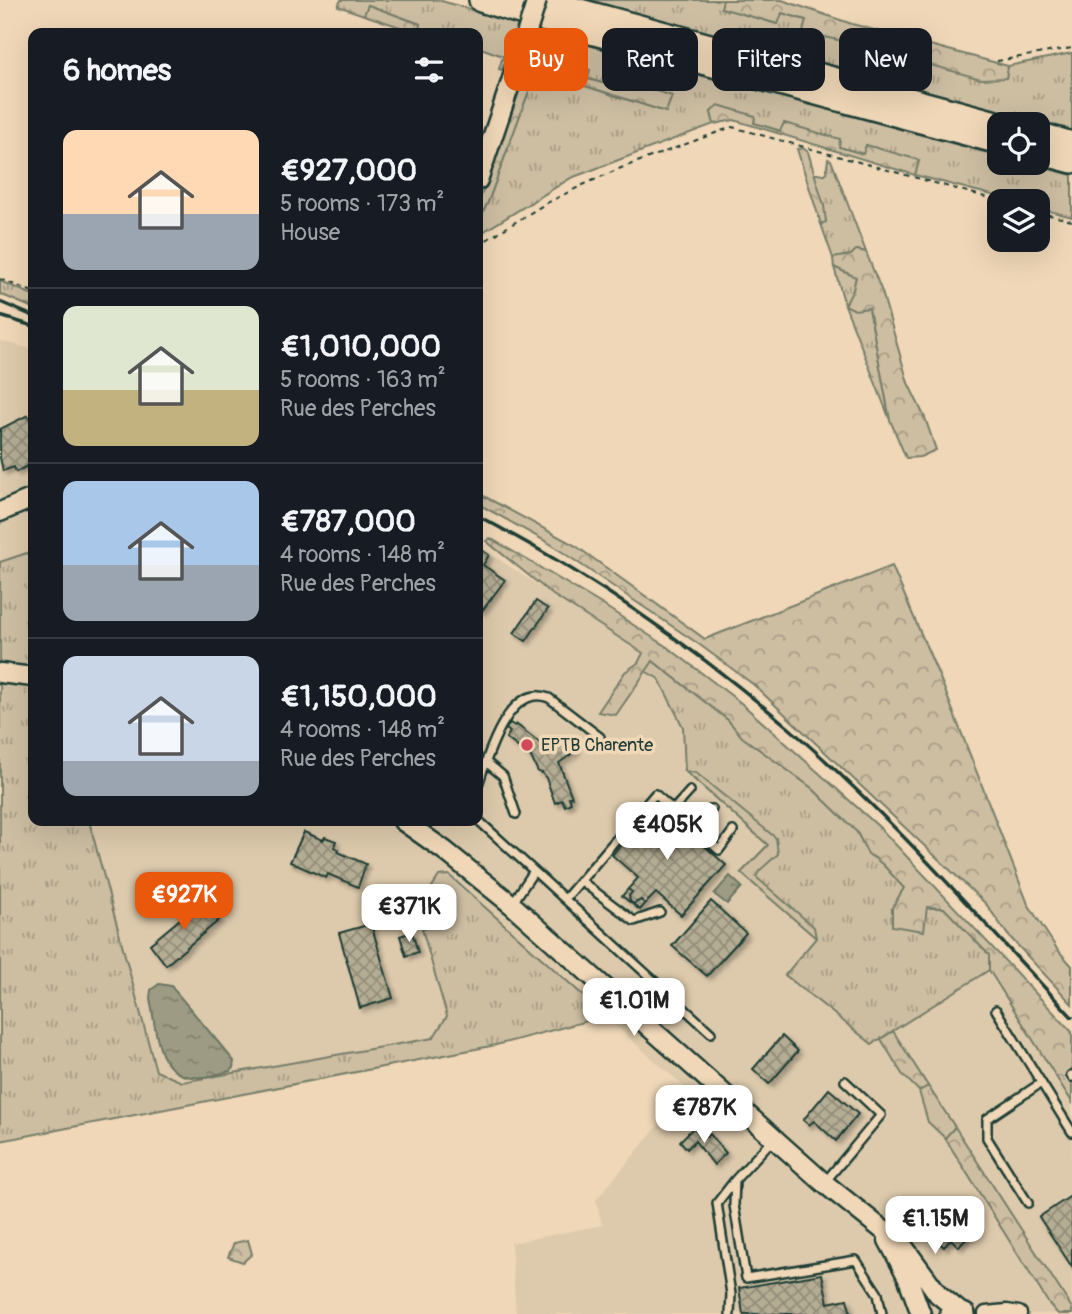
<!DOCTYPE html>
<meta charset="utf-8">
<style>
:root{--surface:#171b24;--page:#20242c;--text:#f1f3f6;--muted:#9ea1a6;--line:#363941;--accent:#ea580c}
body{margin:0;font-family:Pangolin,sans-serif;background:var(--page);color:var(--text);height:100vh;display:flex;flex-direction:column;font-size:26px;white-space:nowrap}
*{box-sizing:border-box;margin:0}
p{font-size:23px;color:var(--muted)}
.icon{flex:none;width:38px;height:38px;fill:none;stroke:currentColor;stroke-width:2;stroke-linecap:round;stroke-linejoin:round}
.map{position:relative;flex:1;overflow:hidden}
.side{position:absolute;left:28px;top:28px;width:455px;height:798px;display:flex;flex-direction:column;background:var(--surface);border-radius:14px;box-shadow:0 7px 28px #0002}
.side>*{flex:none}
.guide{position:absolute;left:504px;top:28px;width:462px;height:63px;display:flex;gap:14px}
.fabs{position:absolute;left:987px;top:112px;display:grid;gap:14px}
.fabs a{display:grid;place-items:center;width:63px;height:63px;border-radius:14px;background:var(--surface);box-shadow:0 7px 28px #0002;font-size:35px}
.price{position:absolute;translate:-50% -60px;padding:0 16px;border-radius:14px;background:#fff;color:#222;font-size:23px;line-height:46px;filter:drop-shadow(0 2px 4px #0008)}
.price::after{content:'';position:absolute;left:50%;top:42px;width:21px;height:16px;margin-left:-10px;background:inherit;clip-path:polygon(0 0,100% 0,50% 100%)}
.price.on{background:var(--accent);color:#fff}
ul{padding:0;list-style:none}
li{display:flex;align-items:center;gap:21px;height:175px;padding:0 35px}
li+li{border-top:2px solid var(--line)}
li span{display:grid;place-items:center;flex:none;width:196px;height:140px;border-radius:14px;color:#555}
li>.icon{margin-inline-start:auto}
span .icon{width:84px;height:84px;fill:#fffc;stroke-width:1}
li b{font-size:30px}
h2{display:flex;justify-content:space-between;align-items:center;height:84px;padding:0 35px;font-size:30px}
.pill{padding:0 24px;border-radius:14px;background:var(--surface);box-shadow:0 7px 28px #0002;font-size:24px;line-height:63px}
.pill.on{background:var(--accent);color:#fff}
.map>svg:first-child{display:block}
</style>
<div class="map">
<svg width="1072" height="1314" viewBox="0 0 1072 1314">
<defs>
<pattern id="grass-tufts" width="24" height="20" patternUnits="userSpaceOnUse" patternTransform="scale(1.75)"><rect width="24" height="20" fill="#cdbea2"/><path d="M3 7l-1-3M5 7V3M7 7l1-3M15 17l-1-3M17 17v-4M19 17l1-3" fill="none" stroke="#a69c85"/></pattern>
<pattern id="forest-crowns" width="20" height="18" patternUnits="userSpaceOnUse" patternTransform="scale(1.75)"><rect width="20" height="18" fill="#cdbea2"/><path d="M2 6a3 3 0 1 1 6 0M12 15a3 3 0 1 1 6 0" fill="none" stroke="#a69c85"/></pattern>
<pattern id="water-ripples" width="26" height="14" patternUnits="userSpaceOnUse" patternTransform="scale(1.75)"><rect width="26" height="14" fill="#9d9b83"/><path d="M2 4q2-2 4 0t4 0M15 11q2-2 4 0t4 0" fill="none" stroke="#7f806c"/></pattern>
<pattern id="building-cross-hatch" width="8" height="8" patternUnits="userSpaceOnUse" patternTransform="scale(1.75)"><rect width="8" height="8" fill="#b4ac93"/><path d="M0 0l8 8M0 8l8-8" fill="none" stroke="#928d79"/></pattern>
<filter id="shadow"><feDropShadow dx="3.5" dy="3.5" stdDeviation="2" flood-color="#0004"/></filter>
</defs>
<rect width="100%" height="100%" fill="#efd7b7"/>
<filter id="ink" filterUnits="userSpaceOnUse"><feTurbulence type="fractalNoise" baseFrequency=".0143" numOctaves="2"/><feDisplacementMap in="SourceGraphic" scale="14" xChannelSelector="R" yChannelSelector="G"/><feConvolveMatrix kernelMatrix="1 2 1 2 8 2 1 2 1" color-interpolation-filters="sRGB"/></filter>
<g filter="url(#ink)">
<path fill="#ddcaac" d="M0 341 33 349V674L0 669Z
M478 546 640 651 728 720 685 771 768 845 741 874 816 938 785 974 872 1044 989 970 1072 1102V1314H516L511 1243 602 1225 596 1200 688 1090 605 1016 496 1045 167 1110 89 821H478Z"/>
<path fill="url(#grass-tufts)" stroke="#767e6b" stroke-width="2" d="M341 0H438L518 23 502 70 499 69 503 56 478 47V33H419L420 24 368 5 364 15 338 6Z
M581 0H723L722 8 777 24 782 13 806 20 804 31 864 46 867 36 893 42 891 54 1006 78 1008 66 1072 53V132Z
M538 31 999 156V163H1026L1072 175V217L1038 208V201H1015L915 175 919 161 866 145 864 154 838 147 840 140 784 123 781 131 754 123 755 116 711 112 714 124 571 178 478 235V222L488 202 533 80 542 72 666 112 617 80 613 87 588 79 589 70 530 55Z
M828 159 831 160 866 252 857 250 851 255 833 258 821 224 826 221 814 174H826Z
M834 267 856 277 853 290 869 308 890 420 845 305Z
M0 281 33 295V308L0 294Z
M33 551V669L0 663V562Z
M653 661 728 720 743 737 812 788 857 832 868 854C883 861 892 876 904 888L892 908H944L990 955 989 970 872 1044 785 975 816 938 741 873 768 845 685 771 683 727 659 679 645 671Z
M0 681 33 685V821H89L156 1071 182 1082 433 1038 447 1016 422 929 441 924 432 887 439 876 449 875 606 1016 496 1045 0 1141Z
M928 1086 955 1127 945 1138 928 1122 919 1091Z"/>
<path fill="url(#forest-crowns)" stroke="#767e6b" stroke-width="2" d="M723 0H782L852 24 1008 66 1006 78 981 79 891 54 893 42 868 36 864 46 803 32 806 20 782 13 778 24 721 8Z
M368 5 420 24 418 33 364 15Z
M530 55 590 70 588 79 613 86 617 79 672 96 666 112 542 72 533 80 488 202 478 222V203L493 165Z
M718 105 755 116 754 123 780 131 784 123 840 139 839 147 863 154 866 145 919 160 915 175 734 120 714 124 711 112Z
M803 148 808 152 824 206 826 222 821 224 797 149Z
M856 250 866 252 882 292 908 383 925 418 936 450 920 457 906 458 890 420 869 308 855 310 845 305 853 290 856 277 834 267 833 258 851 255Z
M478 493 576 546 705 639 892 566 942 683 1028 904 1057 949 1072 966V1004L1008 935 986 904 754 685 700 645 549 543 478 504Z
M490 538 603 605 670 649 741 703 879 827 1072 1032V1102L989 970V955L944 908 927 907 924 931 892 926V908L904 888C892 876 883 861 868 854L857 832 812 788 742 737 728 720 653 661 616 715 598 712 625 672 638 663 643 653 553 595 486 541Z
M685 771 696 773 776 838 778 854 759 871 756 877 814 927 816 938 741 873 768 845Z
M893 1031 928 1086 919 1091 902 1074 881 1039Z
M955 1127 1072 1308V1314H1058L1049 1304 945 1138Z
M248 1240 252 1254 243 1262 228 1257 234 1243Z"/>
<path fill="url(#water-ripples)" stroke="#6b7563" stroke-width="2" d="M730 876 742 887 727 904 714 894Z
M159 984 171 986 234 1061 233 1068 230 1071C218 1074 205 1079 192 1077 155 1074 156 1026 150 998L151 990Z"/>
<path fill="url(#building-cross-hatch)" stroke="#1f3d34" stroke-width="2" filter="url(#shadow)" d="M28 415 31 421 33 420V463L16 472 14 467 3 471 0 458V429Z
M479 548 489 555 483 565 505 580 482 611 478 609Z
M536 601 548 609 526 641 514 633Z
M510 723 515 726 516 724 549 750 567 736 577 750 559 763 572 797H569L571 803 565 806 562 800 555 803 546 778 542 773 538 772 531 757 506 738 510 732 506 729Z
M657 804 726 865 681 915 656 893 645 904 641 900 633 904 630 901 629 896 632 892 628 889 638 878 612 855Z
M304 832 323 840 325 837 336 841 334 847 339 850 338 852 366 864 358 887 328 874 326 878 290 862Z
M628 889 632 892 629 896 630 901 633 904 641 900 645 904 640 910 622 896Z
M203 900 219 920 166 965 150 944Z
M711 901 746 933 707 976 672 946Z
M371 924 393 998 360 1008 339 933Z
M412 932 418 952 406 956 400 936Z
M782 1036 798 1051 769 1084 753 1069Z
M829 1089 858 1114 836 1141 814 1121 809 1125 803 1120Z
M694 1127 699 1134 702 1131 707 1137 710 1134 726 1153 714 1165 695 1141 687 1149 680 1141Z
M1072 1195V1267L1039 1217Z
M957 1217 973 1231 959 1247 951 1239 944 1247 937 1241Z
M822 1274 828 1303 847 1299 851 1314H743L739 1288Z"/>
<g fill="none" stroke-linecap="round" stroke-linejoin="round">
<g stroke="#1f3d34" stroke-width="12">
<path id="service" d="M486 762 503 776 516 814
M478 785C487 757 509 682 549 698L600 737
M673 810 690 791
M478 820 534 871
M695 829 712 809
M581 881 634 921 660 912
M565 899 655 794 719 850 733 831
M512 904 534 871 711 1033
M996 1010 1072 1132
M1071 1075 1072 1077
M774 1138 735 1180 734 1205 746 1278 856 1260 878 1294 882 1314
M825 1182 881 1115 845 1081
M1028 1203 987 1138V1119L1041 1083
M730 1314 731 1294 717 1203 735 1180"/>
</g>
<g stroke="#1f3d34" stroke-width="19">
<path id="minor" d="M986 1314 1007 1312 1019 1314"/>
</g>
<g stroke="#1f3d34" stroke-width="23">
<path id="tertiary" d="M478 180 512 79
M0 512 33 498
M0 673 33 677
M403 821 444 850 511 904 824 1183 903 1246 938 1294 960 1312
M888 1240 907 1276 921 1314"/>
</g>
<g stroke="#1f3d34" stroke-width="24">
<path id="secondary" d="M950 1314H965"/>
</g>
<g stroke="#1f3d34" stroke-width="28">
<path id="trunk" d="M481 0 546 20 999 142
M539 0 1000 124
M1038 134 1072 144
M1038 152 1072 161"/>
</g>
<path stroke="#1f3d34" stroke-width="2" stroke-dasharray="5 5" stroke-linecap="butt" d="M997 61 1072 48
M1038 212 1072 221
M478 245 545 204 585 184 621 168 732 127 1000 201
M0 279 33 292"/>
<use href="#service" stroke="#efd7b7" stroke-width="7"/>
<use href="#minor" stroke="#efd7b7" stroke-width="14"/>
<use href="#tertiary" stroke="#efd7b7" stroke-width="18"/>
<use href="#secondary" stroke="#efd7b7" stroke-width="19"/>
<use href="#trunk" stroke="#efd7b7" stroke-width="23"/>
<path stroke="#1f3d34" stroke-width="3.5" d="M0 302 33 316
M0 316 33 326
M478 516C589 574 694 647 789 728 891 816 980 919 1072 1017"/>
<g stroke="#1f3d34" stroke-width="23" stroke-linecap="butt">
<path id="tertiary-bridge" d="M512 79 537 0"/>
</g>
<use href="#tertiary-bridge" stroke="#efd7b7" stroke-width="18"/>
</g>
</g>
<circle fill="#d1495b" stroke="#efd7b7" stroke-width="2.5" cx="527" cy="745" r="7"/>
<g text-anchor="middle" stroke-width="7" stroke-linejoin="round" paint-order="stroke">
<g font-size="18" fill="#1f3d34" stroke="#efd7b7" text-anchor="start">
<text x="541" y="751">EPTB Charente</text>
</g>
</g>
</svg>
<div class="fabs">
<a><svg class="icon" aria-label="locate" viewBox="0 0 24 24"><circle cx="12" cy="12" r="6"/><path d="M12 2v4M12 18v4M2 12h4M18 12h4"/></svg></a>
<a><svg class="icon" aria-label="layers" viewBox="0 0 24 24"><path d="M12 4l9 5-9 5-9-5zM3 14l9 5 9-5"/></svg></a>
</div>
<b class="price" style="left:667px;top:862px">€405K</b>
<b class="price on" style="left:184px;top:932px">€927K</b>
<b class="price" style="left:409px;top:944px">€371K</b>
<b class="price" style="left:634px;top:1038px">€1.01M</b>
<b class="price" style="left:704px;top:1145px">€787K</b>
<b class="price" style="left:935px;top:1256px">€1.15M</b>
<div class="guide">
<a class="pill on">Buy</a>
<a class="pill">Rent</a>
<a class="pill">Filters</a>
<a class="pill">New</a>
</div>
<section class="side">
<h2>6 homes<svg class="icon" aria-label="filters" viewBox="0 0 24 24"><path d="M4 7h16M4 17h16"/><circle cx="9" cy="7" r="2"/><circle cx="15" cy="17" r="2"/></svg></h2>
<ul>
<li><span style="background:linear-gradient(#ffd9b3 60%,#9aa5b1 0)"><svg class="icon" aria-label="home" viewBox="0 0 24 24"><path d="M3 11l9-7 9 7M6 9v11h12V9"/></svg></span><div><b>€927,000</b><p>5 rooms · 173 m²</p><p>House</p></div></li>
<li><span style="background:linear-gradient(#dfe7d0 60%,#c2b280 0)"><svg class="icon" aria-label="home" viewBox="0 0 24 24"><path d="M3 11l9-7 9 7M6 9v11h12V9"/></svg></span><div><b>€1,010,000</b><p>5 rooms · 163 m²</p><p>Rue des Perches</p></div></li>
<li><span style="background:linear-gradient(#a9c7e8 60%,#9aa5b1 0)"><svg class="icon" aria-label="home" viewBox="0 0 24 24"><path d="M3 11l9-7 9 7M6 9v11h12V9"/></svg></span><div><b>€787,000</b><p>4 rooms · 148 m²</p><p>Rue des Perches</p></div></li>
<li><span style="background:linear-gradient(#c9d6e8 75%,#9aa5b1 0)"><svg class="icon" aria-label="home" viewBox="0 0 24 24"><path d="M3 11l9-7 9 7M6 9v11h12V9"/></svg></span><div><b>€1,150,000</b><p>4 rooms · 148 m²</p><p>Rue des Perches</p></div></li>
</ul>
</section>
</div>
